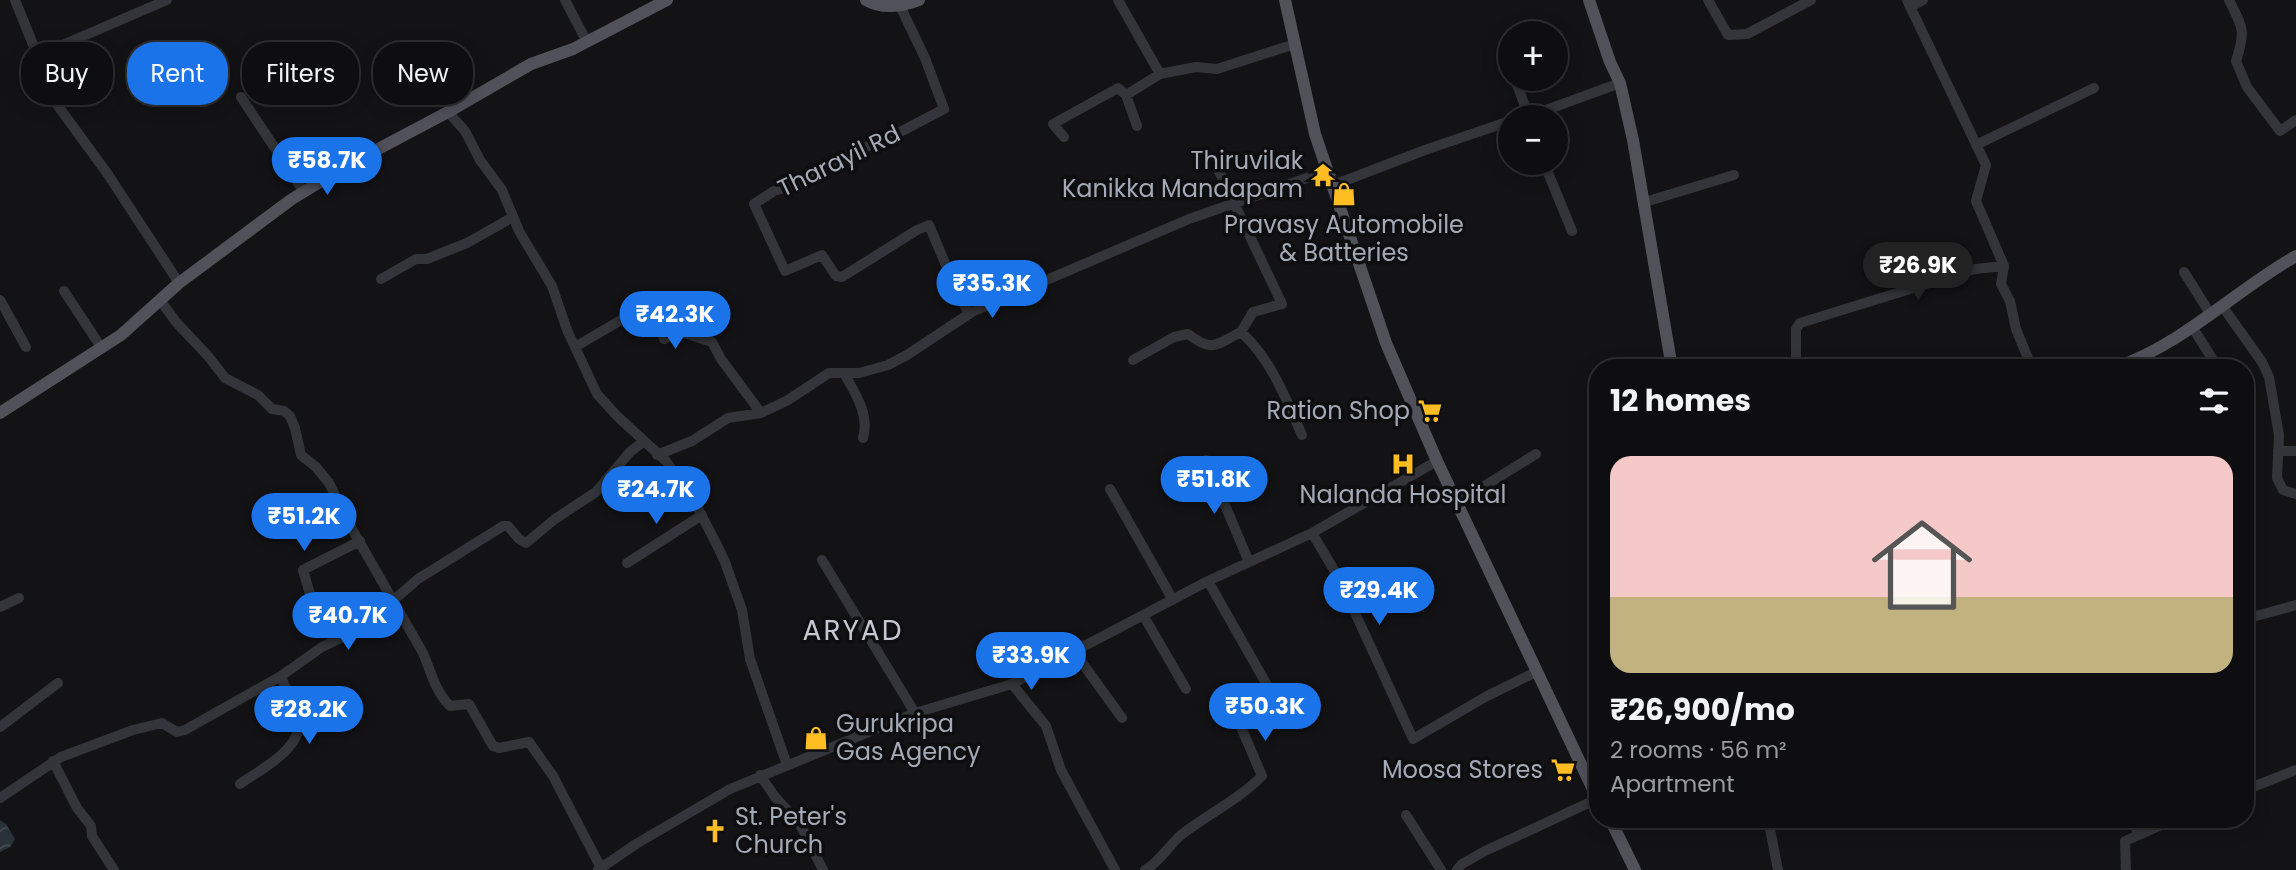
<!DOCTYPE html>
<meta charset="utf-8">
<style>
:root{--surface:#0e0e10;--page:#1c1c1e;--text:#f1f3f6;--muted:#9b9c9f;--line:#2e2e30;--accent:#1a73e8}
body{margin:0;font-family:Poppins,sans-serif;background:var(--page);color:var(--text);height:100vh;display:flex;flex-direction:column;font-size:26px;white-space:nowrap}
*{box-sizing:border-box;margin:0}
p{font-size:23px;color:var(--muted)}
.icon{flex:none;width:38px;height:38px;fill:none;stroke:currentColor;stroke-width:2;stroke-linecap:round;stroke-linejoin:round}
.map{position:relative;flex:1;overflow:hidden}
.sheet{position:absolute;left:1589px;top:359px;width:665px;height:469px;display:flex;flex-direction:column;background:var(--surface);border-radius:28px;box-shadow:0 4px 18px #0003,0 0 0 2px var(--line)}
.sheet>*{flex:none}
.hud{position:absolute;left:21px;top:42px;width:665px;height:63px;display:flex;gap:14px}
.buttons{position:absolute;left:1498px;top:21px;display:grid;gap:14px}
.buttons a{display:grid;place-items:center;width:70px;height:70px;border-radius:50%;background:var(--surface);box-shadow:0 4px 18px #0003,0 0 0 2px var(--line);font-size:35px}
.price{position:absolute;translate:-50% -60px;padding:0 16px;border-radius:24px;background:var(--accent);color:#fff;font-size:23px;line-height:46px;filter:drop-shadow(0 2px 4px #0008)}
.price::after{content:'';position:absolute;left:50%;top:42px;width:21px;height:16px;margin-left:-10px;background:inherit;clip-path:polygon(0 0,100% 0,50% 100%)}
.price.current{background:#222;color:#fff}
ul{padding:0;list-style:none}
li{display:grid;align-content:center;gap:14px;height:371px;padding:0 21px}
li span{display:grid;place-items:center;height:217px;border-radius:21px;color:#555}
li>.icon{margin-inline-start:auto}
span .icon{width:126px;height:126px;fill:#fffc;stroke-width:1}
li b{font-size:30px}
h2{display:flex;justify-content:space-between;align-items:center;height:84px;padding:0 21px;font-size:30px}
.tag{padding:0 24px;border-radius:28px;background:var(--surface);box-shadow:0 4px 18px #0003,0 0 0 2px var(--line);font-size:24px;line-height:63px}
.tag.current{background:var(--accent);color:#fff}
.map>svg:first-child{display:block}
</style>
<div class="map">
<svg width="2296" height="870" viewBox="0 0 2296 870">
<defs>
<pattern id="water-waves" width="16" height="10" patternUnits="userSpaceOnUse" patternTransform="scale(1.75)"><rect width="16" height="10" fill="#293139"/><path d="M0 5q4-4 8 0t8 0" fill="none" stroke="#454c53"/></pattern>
</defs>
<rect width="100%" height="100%" fill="#131315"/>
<path fill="url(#water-waves)" d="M0 820 6 824 15 839 10 847 0 852Z"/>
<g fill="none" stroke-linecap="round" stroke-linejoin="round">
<path stroke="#34353a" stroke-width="10" d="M15 0 58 106 107 173 179 283
M565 0 587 42
M1118 0 1160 74
M1708 0 1728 35 1747 34 1811 0
M1907 0 1986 165 1976 201 2004 266
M2229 0C2243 28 2246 30 2236 61L2247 87 2280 131 2296 120
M900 6 925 58 944 109 904 130 853 153 802 183 774 191 754 204 785 271 822 255 836 276 842 277 917 230 929 225 953 282 969 314
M1910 7 1923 0
M37 56 167 0
M1508 57 1510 64
M1515 79 1529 117
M241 97 304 192
M448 112 465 131 480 160 502 190 519 231 552 286 567 330 597 394 617 416 666 461 694 501 716 543 725 562 742 610 750 659 787 765
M1527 117 1620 83
M1137 126 1126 95 1160 74 1196 67 1217 69 1295 44
M1064 137 1053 124 1118 88 1126 95
M1976 145 2094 88
M1544 163 1572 231
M1217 167 1282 304 1253 312 1241 332C1271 359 1286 399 1302 435
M1331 186 1425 150 1510 121
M1645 202 1734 175
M2184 272 2211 315
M381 279 416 259H427L467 243 513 217
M64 291 101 347
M0 300 26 347
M160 300 176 322 208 356 225 378 258 395 272 409 284 411 290 416 295 428 301 455 316 467 329 483 352 529 423 653C431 672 435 691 450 706L469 704 493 746 499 748 529 742 553 776 601 868
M2223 307 2262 362 2269 377 2279 435 2277 478 2283 490 2296 494
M2193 328 2218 368
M575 347 633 313H638L647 327 660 328 664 339 681 332 712 342 721 359 761 413
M1133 360 1174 337 1188 334C1213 353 1215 345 1241 332
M1785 368 1796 360V329L1800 323 1975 269 2004 266 2001 284 2010 301 2016 329 2032 368
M844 373C855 393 870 415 863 438
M2278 451H2296
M657 455 692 441 728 418 761 413 788 400 829 373H859L888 365 907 355 972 312 1189 219 1327 171
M1206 460 1249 562
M1110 489 1173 600
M1457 503 1536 454
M1312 533 1340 580 1413 739 1487 696 1536 672
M822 560 915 713
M627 563 702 515
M310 594 303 570 360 541
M0 607 19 598
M1143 615 1186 689
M2245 619 2296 605
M1075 653 1122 718
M1012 684 1046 726 1061 770 1115 870
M0 727 58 683
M53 761 77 808 91 826 92 836 114 870
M760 775 775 797 800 824 823 870
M240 784C257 772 297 751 298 728 299 712 286 691 281 676
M2245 790 2296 770
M0 798 61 757 133 730 162 723 177 732 185 730 281 676 322 647 353 632 372 619 418 579 503 526H508L519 539 526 543 555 519 596 492 630 452 644 441
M1406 815 1441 870
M1768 819 1778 870
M2133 819 2138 834
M598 870 636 844 730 789 915 713 1012 684 1208 581 1312 533 1437 461
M1145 870C1161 861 1168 846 1181 835 1208 814 1238 800 1262 776L1238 720 1272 698 1271 692 1208 581
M1457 870 1462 864 1485 851 1597 799
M2126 870 2125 841 2175 819"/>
<path stroke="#505159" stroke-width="12" d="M866 0C883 10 902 6 919 0
M1285 0 1315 134 1386 343 1437 461 1598 800
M1589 0 1610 62 1620 83 1633 140 1672 368
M2114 368C2184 344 2234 291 2296 256
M0 413 121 335 179 283 292 199 346 166 448 112 531 64 573 49 667 0
M1610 819 1635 870"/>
</g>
<defs>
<g id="temple-bare" transform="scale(1.89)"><path d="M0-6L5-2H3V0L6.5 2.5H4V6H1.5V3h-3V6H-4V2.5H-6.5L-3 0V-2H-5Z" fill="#febd22" stroke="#0e0e10" stroke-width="2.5" paint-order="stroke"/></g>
<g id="shop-bare" transform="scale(1.89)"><path d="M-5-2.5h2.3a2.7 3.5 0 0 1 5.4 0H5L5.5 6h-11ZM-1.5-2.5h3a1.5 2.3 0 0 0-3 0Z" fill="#febd22" stroke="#0e0e10" stroke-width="2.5" paint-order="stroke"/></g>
<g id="supermarket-bare" transform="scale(1.89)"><path d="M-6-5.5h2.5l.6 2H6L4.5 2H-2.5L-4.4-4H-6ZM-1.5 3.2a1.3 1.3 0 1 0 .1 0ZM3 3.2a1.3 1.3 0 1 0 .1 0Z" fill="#febd22" stroke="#0e0e10" stroke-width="2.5" paint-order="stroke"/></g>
<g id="hospital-bare" transform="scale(1.89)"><path d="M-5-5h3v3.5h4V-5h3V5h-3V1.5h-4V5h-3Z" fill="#febd22" stroke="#0e0e10" stroke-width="2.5" paint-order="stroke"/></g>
<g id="church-bare" transform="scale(1.89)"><path d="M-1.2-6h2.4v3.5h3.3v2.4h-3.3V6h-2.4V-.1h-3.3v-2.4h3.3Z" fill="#febd22" stroke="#0e0e10" stroke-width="2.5" paint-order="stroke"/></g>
</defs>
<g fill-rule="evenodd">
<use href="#temple-bare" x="1323" y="175"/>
<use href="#shop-bare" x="1344" y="194"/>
<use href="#supermarket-bare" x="1430" y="411"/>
<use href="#hospital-bare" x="1403" y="464"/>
<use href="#shop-bare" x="816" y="738"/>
<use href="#supermarket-bare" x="1563" y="770"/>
<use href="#church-bare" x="715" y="831"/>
</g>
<g text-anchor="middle" stroke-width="7" stroke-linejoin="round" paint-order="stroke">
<g font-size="24" fill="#a4a9b6" stroke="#0e0e10">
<text transform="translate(839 161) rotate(-26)" y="8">Tharayil Rd</text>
</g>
<g font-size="24" fill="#a4a9b6" stroke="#0e0e10" text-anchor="end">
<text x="1303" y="169">Thiruvilak<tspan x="1303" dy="28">Kanikka Mandapam</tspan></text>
<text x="1344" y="233" text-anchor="middle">Pravasy Automobile<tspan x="1344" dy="28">&amp; Batteries</tspan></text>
<text x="1410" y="419">Ration Shop</text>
<text x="1403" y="503" text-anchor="middle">Nalanda Hospital</text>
<text x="836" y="732" text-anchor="start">Gurukripa<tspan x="836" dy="28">Gas Agency</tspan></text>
<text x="1543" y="778">Moosa Stores</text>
<text x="735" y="825" text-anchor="start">St. Peter's<tspan x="735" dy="28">Church</tspan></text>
</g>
<g font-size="28" letter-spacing="2" fill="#c5c8d2" stroke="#0e0e10">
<text x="853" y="640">ARYAD</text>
</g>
</g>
</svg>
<div class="buttons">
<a>+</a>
<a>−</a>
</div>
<b class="price" style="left:327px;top:197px">₹58.7K</b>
<b class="price current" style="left:1918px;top:302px">₹26.9K</b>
<b class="price" style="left:992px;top:320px">₹35.3K</b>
<b class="price" style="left:675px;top:351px">₹42.3K</b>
<b class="price" style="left:1214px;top:516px">₹51.8K</b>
<b class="price" style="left:656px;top:526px">₹24.7K</b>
<b class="price" style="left:304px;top:553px">₹51.2K</b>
<b class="price" style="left:1379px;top:627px">₹29.4K</b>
<b class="price" style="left:348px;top:652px">₹40.7K</b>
<b class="price" style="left:1031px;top:692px">₹33.9K</b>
<b class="price" style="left:1265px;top:743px">₹50.3K</b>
<b class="price" style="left:309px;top:746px">₹28.2K</b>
<div class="hud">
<a class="tag">Buy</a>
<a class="tag current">Rent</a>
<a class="tag">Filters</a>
<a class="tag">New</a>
</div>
<section class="sheet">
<h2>12 homes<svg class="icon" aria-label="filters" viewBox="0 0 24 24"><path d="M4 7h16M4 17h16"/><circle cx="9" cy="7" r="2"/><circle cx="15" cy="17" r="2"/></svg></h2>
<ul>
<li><span style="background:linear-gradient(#f6c9c9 65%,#c2b280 0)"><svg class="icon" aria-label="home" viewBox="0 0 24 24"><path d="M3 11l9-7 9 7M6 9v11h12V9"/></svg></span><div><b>₹26,900/mo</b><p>2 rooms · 56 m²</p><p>Apartment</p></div></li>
</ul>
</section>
</div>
